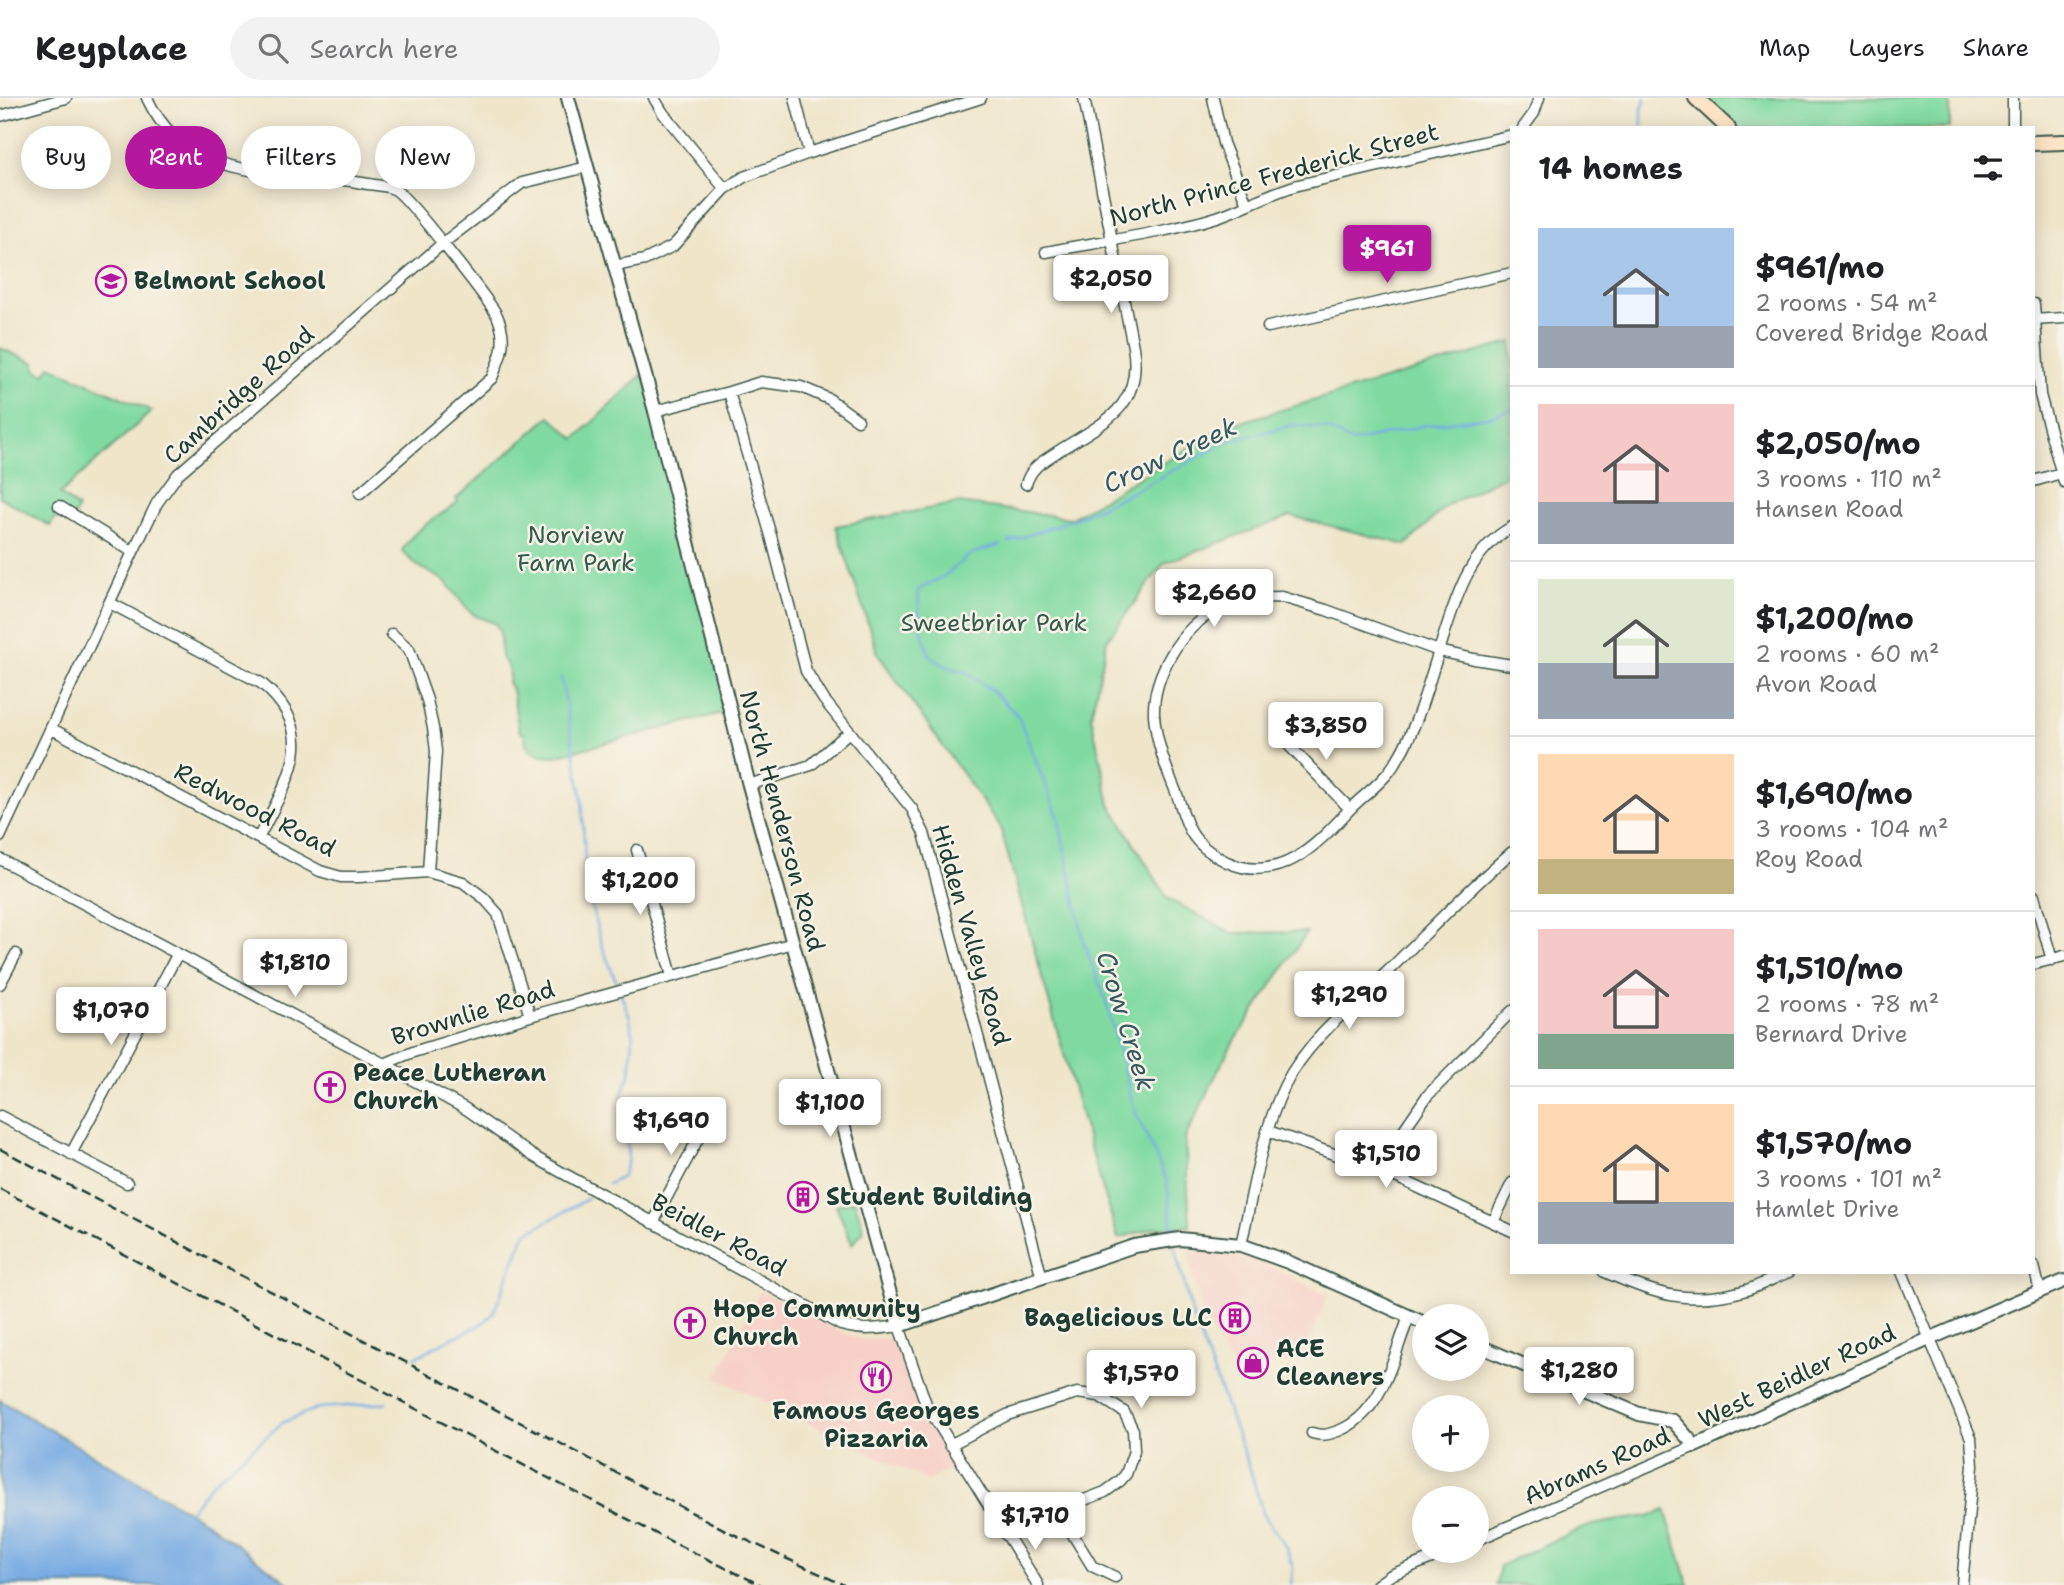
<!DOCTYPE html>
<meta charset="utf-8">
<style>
:root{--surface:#fff;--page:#f2f2f2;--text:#202124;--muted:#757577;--line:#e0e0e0;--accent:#b5179e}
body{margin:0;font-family:"Shantell Sans",sans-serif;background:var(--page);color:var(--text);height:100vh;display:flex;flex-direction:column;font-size:26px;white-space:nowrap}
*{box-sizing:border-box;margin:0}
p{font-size:23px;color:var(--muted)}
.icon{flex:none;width:38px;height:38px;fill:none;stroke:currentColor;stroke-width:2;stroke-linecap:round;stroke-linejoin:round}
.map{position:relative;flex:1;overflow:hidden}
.drawer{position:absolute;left:1510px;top:28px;width:525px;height:1148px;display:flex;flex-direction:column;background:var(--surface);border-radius:0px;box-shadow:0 4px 18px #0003}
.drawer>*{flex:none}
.hud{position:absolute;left:21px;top:28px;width:665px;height:63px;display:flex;gap:14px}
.tools{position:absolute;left:1412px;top:1206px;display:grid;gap:14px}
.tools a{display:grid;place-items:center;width:77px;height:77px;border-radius:50%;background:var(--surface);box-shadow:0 4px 18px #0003;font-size:35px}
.price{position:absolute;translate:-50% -60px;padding:0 16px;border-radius:7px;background:#fff;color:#222;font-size:23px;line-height:46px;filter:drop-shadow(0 2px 4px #0008)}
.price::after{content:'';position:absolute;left:50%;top:42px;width:21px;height:16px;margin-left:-10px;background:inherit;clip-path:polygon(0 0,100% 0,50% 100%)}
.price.active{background:var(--accent);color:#fff}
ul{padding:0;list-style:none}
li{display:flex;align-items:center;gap:21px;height:175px;padding:0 28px}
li+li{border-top:2px solid var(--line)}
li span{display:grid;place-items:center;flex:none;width:196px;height:140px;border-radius:0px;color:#555}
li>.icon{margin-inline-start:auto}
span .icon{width:84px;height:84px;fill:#fffc;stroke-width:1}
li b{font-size:30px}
h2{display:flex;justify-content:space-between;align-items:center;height:84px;padding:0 28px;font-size:30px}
.pill{padding:0 24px;border-radius:32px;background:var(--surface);box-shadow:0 4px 18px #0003;font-size:24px;line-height:63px}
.pill.active{background:var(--accent);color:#fff}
header{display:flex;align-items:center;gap:42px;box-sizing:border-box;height:98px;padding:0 35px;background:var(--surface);border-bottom:2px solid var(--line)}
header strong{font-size:33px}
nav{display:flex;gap:38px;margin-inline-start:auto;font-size:24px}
.search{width:490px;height:63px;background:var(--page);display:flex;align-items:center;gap:18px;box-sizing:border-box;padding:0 24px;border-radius:38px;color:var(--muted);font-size:26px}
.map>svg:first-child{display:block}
</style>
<header>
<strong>Keyplace</strong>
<div class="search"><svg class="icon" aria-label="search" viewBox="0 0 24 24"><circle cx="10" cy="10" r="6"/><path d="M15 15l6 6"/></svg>Search here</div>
<nav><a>Map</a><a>Layers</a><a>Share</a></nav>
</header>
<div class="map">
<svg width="2064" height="1487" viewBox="0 0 2064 1487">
<rect width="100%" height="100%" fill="#f7f3e8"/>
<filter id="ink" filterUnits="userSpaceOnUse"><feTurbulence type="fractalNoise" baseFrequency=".0143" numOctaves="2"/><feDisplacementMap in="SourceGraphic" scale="14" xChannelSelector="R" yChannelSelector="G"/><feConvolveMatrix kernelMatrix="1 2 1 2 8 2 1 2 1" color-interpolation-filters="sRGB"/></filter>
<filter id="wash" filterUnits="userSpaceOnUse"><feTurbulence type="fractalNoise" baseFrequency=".00686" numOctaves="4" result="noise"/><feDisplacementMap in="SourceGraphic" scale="28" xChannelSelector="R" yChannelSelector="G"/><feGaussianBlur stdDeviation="1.57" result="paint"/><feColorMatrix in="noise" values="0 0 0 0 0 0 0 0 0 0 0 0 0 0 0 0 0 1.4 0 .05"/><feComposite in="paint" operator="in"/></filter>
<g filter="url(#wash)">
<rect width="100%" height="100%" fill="#efe6ca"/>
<path fill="#f7d1c7" d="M1188 1155H1220L1261 1165 1328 1197 1299 1266 1272 1265 1238 1280 1203 1217Z
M760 1193 846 1236 865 1242 889 1240 895 1245 914 1301 954 1368 928 1383 716 1280Z"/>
<path fill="#80daa0" stroke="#508c6a" stroke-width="2" d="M1696 0H1950V30H1728Z
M1512 244V374L1446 408 1406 447 1291 418 1164 465 1107 542 1091 618 1110 706 1168 801 1232 835 1307 834 1228 953 1185 1040 1190 1128 1155 1130 1118 1140 1088 1042 1000 729 878 556 836 428 959 405 1071 420 1224 329Z
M0 250 35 265 36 272 45 276 50 268 152 313 60 396 78 410 71 423 54 420 50 428 0 399Z
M644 275 730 613 555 658C539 658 525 656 525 637L519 633 512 591 508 584C510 574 509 567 501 559L500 534 496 526 476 518 467 511 446 484 415 466 402 453C412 431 439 419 458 404L456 401 550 318 575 341Z
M855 1103 864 1133 852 1146 836 1107Z
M1665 1412 1689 1487H1496L1500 1468C1530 1454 1559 1438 1590 1428 1615 1420 1642 1423 1665 1412Z"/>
<path fill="#76aae3" stroke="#4a748c" stroke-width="2" d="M0 1302 208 1425 291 1487H0Z"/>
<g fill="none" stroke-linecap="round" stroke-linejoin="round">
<path stroke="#76aae3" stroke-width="2.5" d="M1642 30V11L1646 0
M1009 444 1074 421 1130 395 1229 343 1294 327 1327 331 1352 344 1427 327 1488 319 1512 311
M1000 447 971 456 944 478 918 492 920 525 929 557 945 568 968 575 993 593 1018 618 1058 718 1084 845 1105 900 1135 1013 1167 1083 1173 1137
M561 579 582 700 586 788 602 848 619 890
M608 1086 622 1079 628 1062 627 1037 622 996 630 977 633 939 630 920 621 896
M1174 1147 1193 1220 1251 1374 1263 1417 1286 1449 1293 1470 1291 1487
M415 1259C425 1256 431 1250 440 1246 459 1235 477 1233 493 1216L525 1136 587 1101
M187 1416 213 1384 282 1325 318 1310 387 1305"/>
</g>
</g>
<g filter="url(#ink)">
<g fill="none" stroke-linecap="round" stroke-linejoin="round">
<g stroke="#3e564a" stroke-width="13">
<path id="minor" d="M147 0C188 89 284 70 362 85 372 87 384 87 394 91 406 96 484 197 495 214 498 219 501 228 502 234 505 251 498 264 492 280L360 395
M654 0 663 15 725 91
M795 0 809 55
M1213 0 1223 45 1247 106
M2013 0V30
M0 18 66 0
M1523 30 1534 15 1539 0
M1046 154C1102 143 1162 136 1217 119 1244 110 1269 95 1298 87L1512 37
M614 168 645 162 673 148 725 91 744 79 809 55 981 0
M2034 206 2040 297 2064 384
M2034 222 2064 220
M1268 229 1512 175
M729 294 771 438 806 573 824 602 912 711 924 735 1042 1180
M655 313 729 294 761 284 801 289 829 301 858 322
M2034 383 2064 374
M1026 386C1031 370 1040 365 1054 356 1099 326 1144 313 1133 249L1084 0
M59 408 133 454
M1512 429C1466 454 1454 507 1439 553L1474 561 1512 567
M1282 499 1326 512 1439 553C1426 592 1415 638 1391 671 1380 687 1362 698 1349 712 1316 748 1279 787 1227 764 1213 757 1199 748 1191 734 1184 722 1181 707 1176 694 1166 670 1156 644 1154 617 1153 595 1160 576 1171 557 1196 513 1233 499 1282 499Z
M110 505 261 585C323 636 287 682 259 739
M392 536 409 551 427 602 433 630 436 653 428 774
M52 631 320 773 341 779H359L428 774 463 784 484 800 498 816 530 918
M1280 638 1350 711
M749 687 811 667 849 634
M0 739 133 454 157 405 178 376 443 145 522 85 587 69
M637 752 672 878
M0 761 384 966 413 954 530 918 793 845
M2034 798 2052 862
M2034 866 2064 858
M0 886 16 856
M384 966 466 1011 533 1058 561 1074 841 1227C862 1233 878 1231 899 1228L926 1306 1038 1487
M0 1018 127 1085
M1268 1033 1385 1074 1512 1133
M71 1056 177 857
M1385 1074 1399 1039 1427 998 1512 913
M1493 1124 1512 1085
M653 1125 716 1007
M1241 1147C1253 1094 1261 1036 1285 987 1307 943 1350 910 1385 876 1427 835 1467 792 1512 754
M2034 1168 2040 1193
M1605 1174C1654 1196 1689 1208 1743 1193 1759 1189 1773 1180 1789 1174
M1902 1174 1971 1340 1973 1368 1962 1487
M1312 1335C1323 1338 1327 1337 1338 1333 1383 1316 1393 1259 1409 1219
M950 1347 1007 1317 1077 1295 1099 1298 1124 1314 1133 1332 1134 1353 1126 1376 1120 1383 1105 1394 1058 1412 1006 1437
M1058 1412 1092 1468 1115 1479
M1477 1442 1695 1348
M1377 1487 1391 1477 1451 1452"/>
</g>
<g stroke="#3e564a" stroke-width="16">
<path id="tertiary" d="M568 0 655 313 749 687 899 1228 1134 1148 1180 1141 1241 1147 1288 1164 1424 1225
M1477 1247 1639 1316 1673 1323 1695 1348 1929 1241 2064 1183"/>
</g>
<g stroke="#3e564a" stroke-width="18">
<path id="secondary" d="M1696 0 1728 30
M2034 45 2064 44"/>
</g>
<use href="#minor" stroke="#fff" stroke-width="10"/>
<use href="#tertiary" stroke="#fff" stroke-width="12"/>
<use href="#secondary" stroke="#fee4c6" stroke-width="14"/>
<path stroke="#1f3d34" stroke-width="2.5" stroke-dasharray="10 5" stroke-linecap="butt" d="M0 1051 729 1434 844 1487
M0 1091 473 1341 674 1445 761 1487"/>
</g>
</g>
<defs>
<g id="school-ring" transform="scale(1.575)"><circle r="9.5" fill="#f7f3e8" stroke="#b5179e" stroke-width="1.5"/><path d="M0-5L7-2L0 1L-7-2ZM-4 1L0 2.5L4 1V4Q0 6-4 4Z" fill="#b5179e"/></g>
<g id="church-ring" transform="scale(1.575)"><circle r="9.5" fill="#f7f3e8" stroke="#b5179e" stroke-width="1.5"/><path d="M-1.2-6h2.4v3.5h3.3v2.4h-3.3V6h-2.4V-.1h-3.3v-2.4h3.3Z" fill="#b5179e"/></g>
<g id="building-ring" transform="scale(1.575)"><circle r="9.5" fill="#f7f3e8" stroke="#b5179e" stroke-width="1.5"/><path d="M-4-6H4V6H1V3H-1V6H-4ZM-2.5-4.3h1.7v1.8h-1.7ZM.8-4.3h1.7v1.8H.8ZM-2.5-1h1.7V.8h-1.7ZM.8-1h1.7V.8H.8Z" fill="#b5179e"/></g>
<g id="shop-ring" transform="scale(1.575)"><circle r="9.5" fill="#f7f3e8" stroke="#b5179e" stroke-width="1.5"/><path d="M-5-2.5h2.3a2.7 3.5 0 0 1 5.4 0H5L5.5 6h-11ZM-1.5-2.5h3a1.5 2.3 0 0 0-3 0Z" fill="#b5179e"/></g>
<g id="restaurant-ring" transform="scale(1.575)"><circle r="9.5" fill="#f7f3e8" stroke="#b5179e" stroke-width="1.5"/><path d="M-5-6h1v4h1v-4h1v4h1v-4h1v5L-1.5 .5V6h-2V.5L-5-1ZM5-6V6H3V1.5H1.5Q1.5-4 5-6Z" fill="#b5179e"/></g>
</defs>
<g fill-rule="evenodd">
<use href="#school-ring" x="111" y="183"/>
<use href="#church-ring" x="330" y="989"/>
<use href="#building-ring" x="803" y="1099"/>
<use href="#building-ring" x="1235" y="1220"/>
<use href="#church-ring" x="690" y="1225"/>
<use href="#shop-ring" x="1253" y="1265"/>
<use href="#restaurant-ring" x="876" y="1279"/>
</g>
<g text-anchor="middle" stroke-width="5" stroke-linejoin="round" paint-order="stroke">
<g font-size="24" fill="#1f3d34" stroke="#f7f3e8">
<text transform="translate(1274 77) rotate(-15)" y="8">North Prince Frederick Street</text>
<text transform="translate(239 297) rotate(-42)" y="8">Cambridge Road</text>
<text transform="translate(255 712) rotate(27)" y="8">Redwood Road</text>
<text transform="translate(782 723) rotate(75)" y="8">North Henderson Road</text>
<text transform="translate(971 837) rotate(74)" y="8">Hidden Valley Road</text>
<text transform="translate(473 915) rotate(-17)" y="8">Brownlie Road</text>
<text transform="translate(719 1137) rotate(28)" y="8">Beidler Road</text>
<text transform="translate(1797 1278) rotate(-25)" y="8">West Beidler Road</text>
<text transform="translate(1597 1368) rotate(-24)" y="8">Abrams Road</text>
</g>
<g font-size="24" font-weight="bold" fill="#1f3d34" stroke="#f7f3e8" text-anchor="start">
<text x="134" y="191">Belmont School</text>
<text x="353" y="983">Peace Lutheran<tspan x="353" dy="28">Church</tspan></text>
<text x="826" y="1107">Student Building</text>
<text x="713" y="1219">Hope Community<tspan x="713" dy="28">Church</tspan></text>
<text x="1212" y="1228" text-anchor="end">Bagelicious LLC</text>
<text x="1276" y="1259">ACE<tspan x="1276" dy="28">Cleaners</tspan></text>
<text x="876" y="1321" text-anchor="middle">Famous Georges<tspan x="876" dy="28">Pizzaria</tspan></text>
</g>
<g font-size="24" fill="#325c4a" stroke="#f7f3e8">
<text x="576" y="445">Norview<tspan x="576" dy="28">Farm Park</tspan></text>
<text x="994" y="533">Sweetbriar Park</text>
</g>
<g font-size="26" font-style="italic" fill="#355860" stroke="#f7f3e8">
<text transform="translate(1170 357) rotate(-25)" y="9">Crow Creek</text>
<text transform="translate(1126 923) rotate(73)" y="9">Crow Creek</text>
</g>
</g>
</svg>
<div class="tools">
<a><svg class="icon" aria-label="layers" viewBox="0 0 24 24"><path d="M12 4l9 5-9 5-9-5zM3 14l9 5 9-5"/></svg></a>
<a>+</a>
<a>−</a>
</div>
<b class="price active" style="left:1387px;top:187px">$961</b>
<b class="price" style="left:1111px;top:217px">$2,050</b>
<b class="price" style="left:1214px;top:531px">$2,660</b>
<b class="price" style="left:1326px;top:664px">$3,850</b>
<b class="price" style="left:640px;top:819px">$1,200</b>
<b class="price" style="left:295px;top:901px">$1,810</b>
<b class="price" style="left:1349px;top:933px">$1,290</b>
<b class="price" style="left:111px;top:949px">$1,070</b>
<b class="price" style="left:830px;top:1041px">$1,100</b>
<b class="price" style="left:671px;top:1059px">$1,690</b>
<b class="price" style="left:1386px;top:1092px">$1,510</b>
<b class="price" style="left:1579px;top:1309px">$1,280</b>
<b class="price" style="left:1141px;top:1312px">$1,570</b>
<b class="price" style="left:1035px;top:1454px">$1,710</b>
<div class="hud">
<a class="pill">Buy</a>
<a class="pill active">Rent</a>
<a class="pill">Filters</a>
<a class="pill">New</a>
</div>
<section class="drawer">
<h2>14 homes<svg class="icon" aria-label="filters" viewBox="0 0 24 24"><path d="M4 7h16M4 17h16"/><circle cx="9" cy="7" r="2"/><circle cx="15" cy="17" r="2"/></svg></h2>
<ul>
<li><span style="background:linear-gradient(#a9c7e8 70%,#9aa5b1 0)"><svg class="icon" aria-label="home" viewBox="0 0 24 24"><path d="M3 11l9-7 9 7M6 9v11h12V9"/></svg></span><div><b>$961/mo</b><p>2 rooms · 54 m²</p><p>Covered Bridge Road</p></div></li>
<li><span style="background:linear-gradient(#f6c9c9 70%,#9aa5b1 0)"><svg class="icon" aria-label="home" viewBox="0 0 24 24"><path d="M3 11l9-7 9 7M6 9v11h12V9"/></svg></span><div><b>$2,050/mo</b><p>3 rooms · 110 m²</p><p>Hansen Road</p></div></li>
<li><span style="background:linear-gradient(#dfe7d0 60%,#9aa5b1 0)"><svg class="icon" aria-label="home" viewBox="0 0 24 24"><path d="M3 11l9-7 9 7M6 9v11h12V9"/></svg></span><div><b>$1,200/mo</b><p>2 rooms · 60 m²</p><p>Avon Road</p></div></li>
<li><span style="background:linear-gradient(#ffd9b3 75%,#c2b280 0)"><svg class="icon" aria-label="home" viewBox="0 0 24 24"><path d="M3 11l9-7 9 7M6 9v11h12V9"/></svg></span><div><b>$1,690/mo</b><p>3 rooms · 104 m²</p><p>Roy Road</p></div></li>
<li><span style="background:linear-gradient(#f6c9c9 75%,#7fa58c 0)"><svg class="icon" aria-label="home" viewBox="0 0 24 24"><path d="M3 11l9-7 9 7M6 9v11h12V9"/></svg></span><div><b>$1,510/mo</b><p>2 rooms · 78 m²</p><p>Bernard Drive</p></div></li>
<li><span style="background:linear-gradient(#ffd9b3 70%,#9aa5b1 0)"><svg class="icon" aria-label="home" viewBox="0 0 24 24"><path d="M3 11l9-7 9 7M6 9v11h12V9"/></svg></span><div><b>$1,570/mo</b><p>3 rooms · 101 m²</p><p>Hamlet Drive</p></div></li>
</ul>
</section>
</div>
